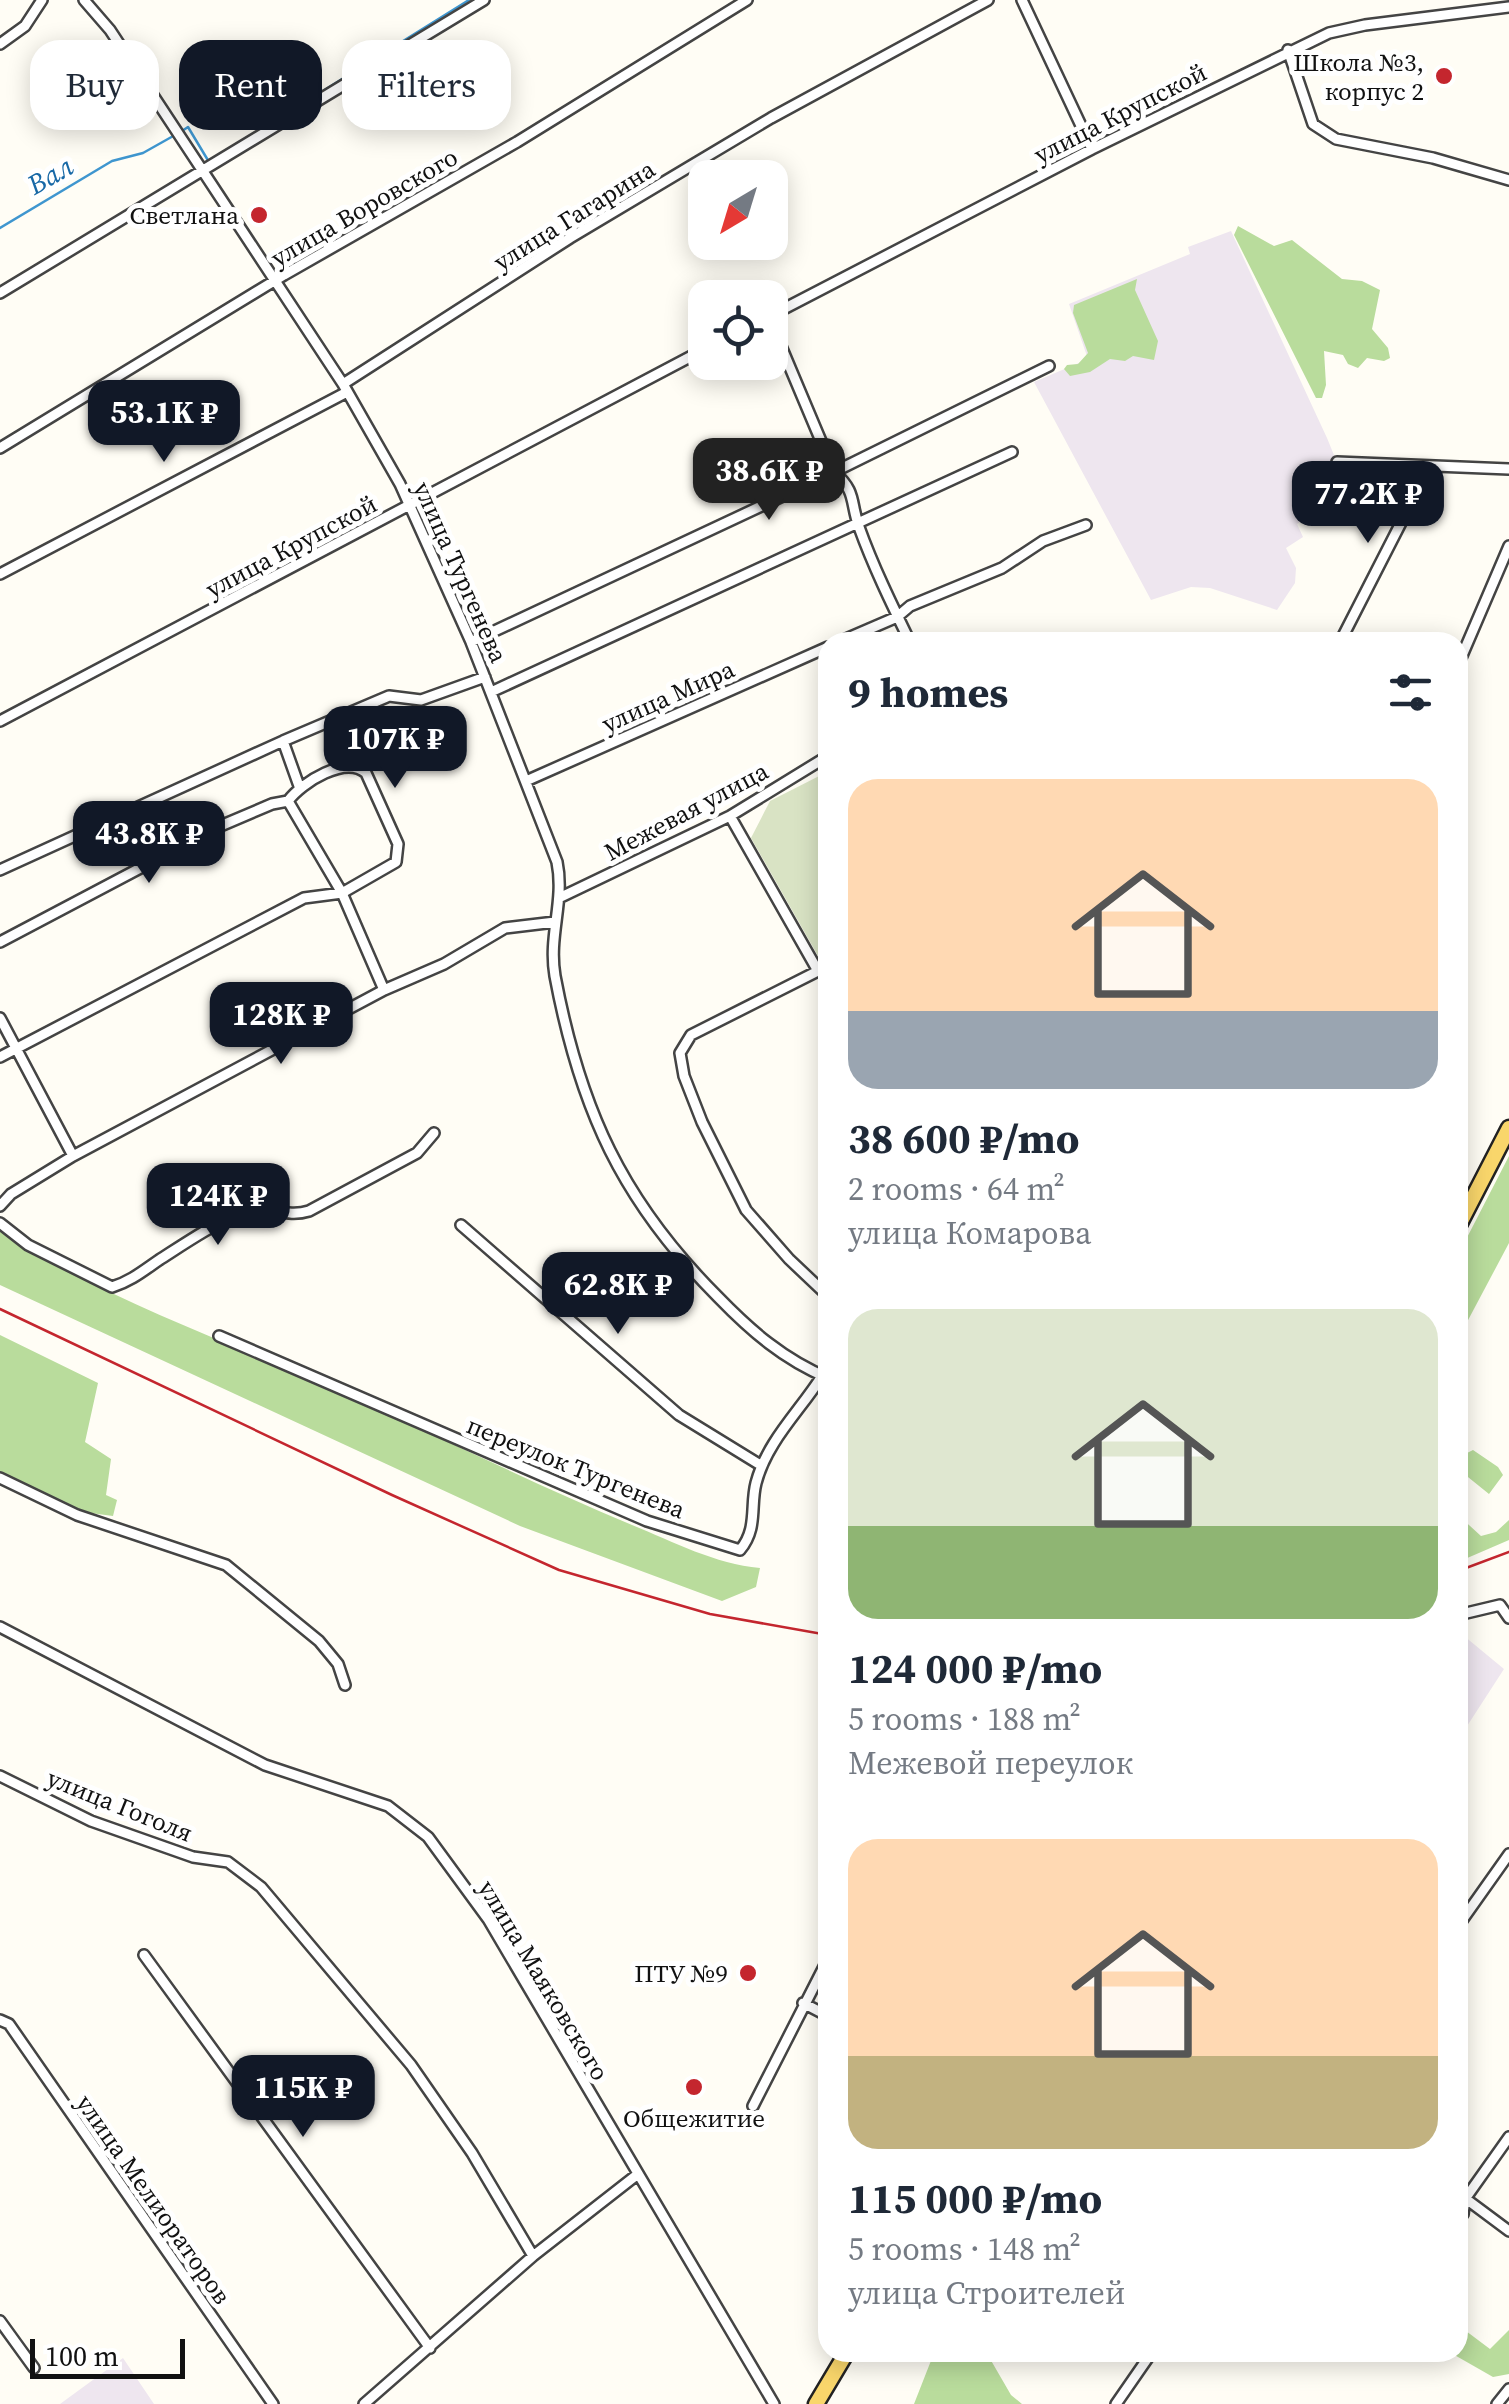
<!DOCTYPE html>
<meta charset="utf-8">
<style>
:root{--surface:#fff;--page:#f6f6f7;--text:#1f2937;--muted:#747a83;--accent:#111827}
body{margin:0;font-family:"Source Serif 4",serif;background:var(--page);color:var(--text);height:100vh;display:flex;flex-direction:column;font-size:38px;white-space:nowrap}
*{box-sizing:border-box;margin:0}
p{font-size:32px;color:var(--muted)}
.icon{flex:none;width:55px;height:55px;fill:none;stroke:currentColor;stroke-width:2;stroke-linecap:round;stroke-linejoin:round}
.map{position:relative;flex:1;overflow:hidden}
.panel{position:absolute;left:818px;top:632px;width:650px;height:1730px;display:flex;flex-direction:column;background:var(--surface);border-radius:30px;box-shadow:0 5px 25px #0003}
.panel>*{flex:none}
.hud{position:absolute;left:30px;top:40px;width:638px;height:90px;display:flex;gap:20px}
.needle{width:65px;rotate:218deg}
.tools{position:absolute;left:688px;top:160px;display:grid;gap:20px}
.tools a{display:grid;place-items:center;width:100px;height:100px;border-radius:20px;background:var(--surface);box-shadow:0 5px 25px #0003;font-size:50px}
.scale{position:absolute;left:30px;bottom:25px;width:155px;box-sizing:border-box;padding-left:10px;border:5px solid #111;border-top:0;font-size:28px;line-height:35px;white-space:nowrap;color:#111;-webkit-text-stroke:8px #fff;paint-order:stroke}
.price{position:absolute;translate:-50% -85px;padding:0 22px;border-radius:20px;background:var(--accent);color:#fff;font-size:32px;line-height:65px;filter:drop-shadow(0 2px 5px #0008)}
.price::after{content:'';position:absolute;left:50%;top:60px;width:30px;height:22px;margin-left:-15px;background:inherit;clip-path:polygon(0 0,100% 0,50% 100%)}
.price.current{background:#222;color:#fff}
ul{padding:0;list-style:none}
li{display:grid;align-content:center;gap:20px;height:530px;padding:0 30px}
li span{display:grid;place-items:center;height:310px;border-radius:30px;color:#555}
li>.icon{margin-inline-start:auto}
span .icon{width:180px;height:180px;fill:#fffc;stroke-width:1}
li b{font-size:42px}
h2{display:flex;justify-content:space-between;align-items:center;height:120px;padding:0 30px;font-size:42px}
.tag{padding:0 35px;border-radius:30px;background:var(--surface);box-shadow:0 5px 25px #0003;font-size:35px;line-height:90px}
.tag.current{background:var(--accent);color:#fff}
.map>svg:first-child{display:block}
</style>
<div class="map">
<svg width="1509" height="2404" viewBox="0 0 1509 2404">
<rect width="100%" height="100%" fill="#fffdf5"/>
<path fill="#eee6ef" d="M1231 231 1327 438 1347 487 1297 524 1303 537 1286 548 1296 568 1295 583 1277 610 1210 588 1191 587 1151 600 1034 382 1088 359 1069 304 1190 254 1188 247Z
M1458 1631 1504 1669 1458 1740Z
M123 2358 154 2404H60Z"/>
<path fill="#b9dc9c" d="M1238 226 1274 246 1292 240 1342 279 1362 281 1380 290 1372 329 1388 348 1390 358 1384 361 1367 358 1358 368 1348 364 1343 355 1324 351 1326 385 1322 398H1316L1234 235Z
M1137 279 1135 290 1158 341 1154 360 1133 356 1125 361 1110 359 1090 372 1070 376 1064 369 1067 365 1078 364 1088 353 1073 313 1074 305Z
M1509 1156V1243L1458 1339V1255Z
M0 1231C101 1298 218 1337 328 1387 430 1432 529 1482 632 1525 674 1542 715 1564 760 1568L756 1587 722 1601 520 1526 0 1285Z
M0 1335 98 1383 85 1442 111 1459 106 1495 117 1500 113 1516 83 1512 0 1473Z
M1473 1450 1498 1467 1503 1475 1489 1494 1458 1469V1453L1463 1455Z
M1458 1515 1481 1536 1496 1532 1509 1520V1540L1458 1562Z
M1458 2325 1490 2349 1509 2330V2374L1493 2377 1451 2353 1458 2352Z
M934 2353H992L989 2357 1011 2395 1022 2404H914Z"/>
<path fill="#d9e3c4" d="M827 772 828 960 822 963 751 838 770 801Z"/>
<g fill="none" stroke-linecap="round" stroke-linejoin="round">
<path stroke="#3f96cf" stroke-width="2.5" d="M182 131 188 127 209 162
M241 142 469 0
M0 228 112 161 143 153 175 135"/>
<g stroke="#444" stroke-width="14">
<path id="street" d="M84 0 110 30 343 384 400 484 471 642 557 862C565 901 548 936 555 976 580 1109 622 1201 718 1297 751 1331 783 1359 828 1378
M1022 0 1092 149
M0 44 25 26 42 0
M1288 50 1313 124 1336 139 1433 158 1509 180
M0 293 484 0
M770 316 1092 149 1329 33 1365 25 1509 7
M770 320 834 472C857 492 850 502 859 527 873 566 892 605 910 642
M343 384 570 238 771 118 988 0
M0 448 284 275 517 142 747 0
M1337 462 1509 469
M0 574 347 392
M471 642 834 472 1049 366
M839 642 897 617 910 606 1002 568 1043 541 1086 525
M1340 642 1430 466
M1458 665 1509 546
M491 692 1012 452
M0 721 705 349
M283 741 299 786
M526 781 828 647
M288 801 342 893 384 990
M730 816 818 971 691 1035 680 1053 684 1076 702 1122 746 1210 789 1259 828 1296
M0 870 283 741 389 696 421 700 485 677
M561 897 730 816 828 756
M0 942 218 827 272 804 288 801
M0 1018 73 1156
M0 1057 304 898 342 893 396 862 398 844 366 773C346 755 302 782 288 801
M0 1206 11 1194 73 1156 384 990 444 964 505 928 555 922
M0 1223 28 1245 112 1287C131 1281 143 1271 159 1260 184 1244 213 1224 241 1213 266 1202 283 1219 309 1211L417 1153 434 1133
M461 1225 679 1415 762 1466
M219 1336 647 1521 740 1550C758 1529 750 1506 756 1483 767 1441 800 1411 822 1376
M0 1478 77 1515 226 1565 319 1641 338 1664 345 1685
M1458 1615 1500 1605 1509 1618
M0 1627 265 1765 388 1806 428 1837 488 1919 774 2404
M0 1776 91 1821 193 1857 228 1862 261 1887 411 2065 472 2153 533 2256
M1458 1926 1509 1854
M144 1955 430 2348
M803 2003 828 2016
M0 2020 9 2024 273 2404
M753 2106 828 1959
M1458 2193 1509 2231
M1458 2221 1463 2214 1465 2199 1509 2137
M0 2321 34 2368
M364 2404 533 2256 638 2174
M1116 2404 1152 2352
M1497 2404 1509 2389"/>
</g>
<g stroke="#222" stroke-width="19">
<path id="primary" d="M1458 1227 1509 1128
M816 2404 847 2352"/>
</g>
<use href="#street" stroke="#fff" stroke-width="9"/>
<use href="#primary" stroke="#f9d66b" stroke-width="14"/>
<path stroke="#c4262e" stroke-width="2.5" d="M0 1309 392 1495 559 1570 710 1614 828 1635
M1458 1571 1509 1552"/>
</g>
<g fill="#c4262e" stroke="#fff" stroke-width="4">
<circle cx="1444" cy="76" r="10"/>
<circle cx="259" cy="215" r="10"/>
<circle cx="748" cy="1973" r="10"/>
<circle cx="694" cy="2087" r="10"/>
</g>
<g text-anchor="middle" stroke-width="10" stroke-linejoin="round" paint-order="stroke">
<g font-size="25" fill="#111" stroke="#fff" text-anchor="end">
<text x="1424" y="71">Школа №3,<tspan x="1424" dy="29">корпус 2</tspan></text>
<text x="239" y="224">Светлана</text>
<text x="728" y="1982">ПТУ №9</text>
<text x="694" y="2127" text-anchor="middle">Общежитие</text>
</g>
<g font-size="25" fill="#111" stroke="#fff">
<text transform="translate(1120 113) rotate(-27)" y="9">улица Крупской</text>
<text transform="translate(364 207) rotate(-30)" y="9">улица Воровского</text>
<text transform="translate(574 215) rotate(-32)" y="9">улица Гагарина</text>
<text transform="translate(291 546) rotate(-28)" y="9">улица Крупской</text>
<text transform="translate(461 572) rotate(66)" y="9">улица Тургенева</text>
<text transform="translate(668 696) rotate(-24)" y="9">улица Мира</text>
<text transform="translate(686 811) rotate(-28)" y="9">Межевая улица</text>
<text transform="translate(576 1467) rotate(22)" y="9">переулок Тургенева</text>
<text transform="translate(120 1805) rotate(22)" y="9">улица Гоголя</text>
<text transform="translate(544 1980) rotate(59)" y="9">улица Маяковского</text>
<text transform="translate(154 2199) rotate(55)" y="9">улица Мелиораторов</text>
</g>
<g font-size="28" font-style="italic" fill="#1768a6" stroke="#fff">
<text transform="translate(50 175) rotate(-30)" y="10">Вал</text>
</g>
</g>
</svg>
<div class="tools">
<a><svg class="needle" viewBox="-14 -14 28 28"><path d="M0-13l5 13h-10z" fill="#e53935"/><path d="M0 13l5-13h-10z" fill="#747a83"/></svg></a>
<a><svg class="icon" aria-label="locate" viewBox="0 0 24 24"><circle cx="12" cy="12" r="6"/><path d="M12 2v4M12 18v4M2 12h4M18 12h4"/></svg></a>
</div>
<div class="scale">100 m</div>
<b class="price" style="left:164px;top:465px">53.1K ₽</b>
<b class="price current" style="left:769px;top:523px">38.6K ₽</b>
<b class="price" style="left:1368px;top:546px">77.2K ₽</b>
<b class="price" style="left:395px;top:791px">107K ₽</b>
<b class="price" style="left:149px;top:886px">43.8K ₽</b>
<b class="price" style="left:281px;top:1067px">128K ₽</b>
<b class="price" style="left:218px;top:1248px">124K ₽</b>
<b class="price" style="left:618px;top:1337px">62.8K ₽</b>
<b class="price" style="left:303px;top:2140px">115K ₽</b>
<div class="hud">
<a class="tag">Buy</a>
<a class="tag current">Rent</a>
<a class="tag">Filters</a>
</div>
<section class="panel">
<h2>9 homes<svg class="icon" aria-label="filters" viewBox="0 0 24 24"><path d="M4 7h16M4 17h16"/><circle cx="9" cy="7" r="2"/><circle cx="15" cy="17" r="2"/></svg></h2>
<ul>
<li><span style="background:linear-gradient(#ffd9b3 75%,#9aa5b1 0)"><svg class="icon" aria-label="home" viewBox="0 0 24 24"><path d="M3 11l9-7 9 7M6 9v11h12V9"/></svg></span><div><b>38 600 ₽/mo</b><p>2 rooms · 64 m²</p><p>улица Комарова</p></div></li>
<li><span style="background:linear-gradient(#dfe7d0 70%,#8fb573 0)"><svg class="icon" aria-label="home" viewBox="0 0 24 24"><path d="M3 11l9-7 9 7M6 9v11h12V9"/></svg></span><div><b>124 000 ₽/mo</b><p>5 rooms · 188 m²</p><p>Межевой переулок</p></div></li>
<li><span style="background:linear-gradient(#ffd9b3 70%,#c2b280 0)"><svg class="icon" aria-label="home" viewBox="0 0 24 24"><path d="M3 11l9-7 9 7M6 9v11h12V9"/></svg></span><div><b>115 000 ₽/mo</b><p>5 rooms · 148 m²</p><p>улица Строителей</p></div></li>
</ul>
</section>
</div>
